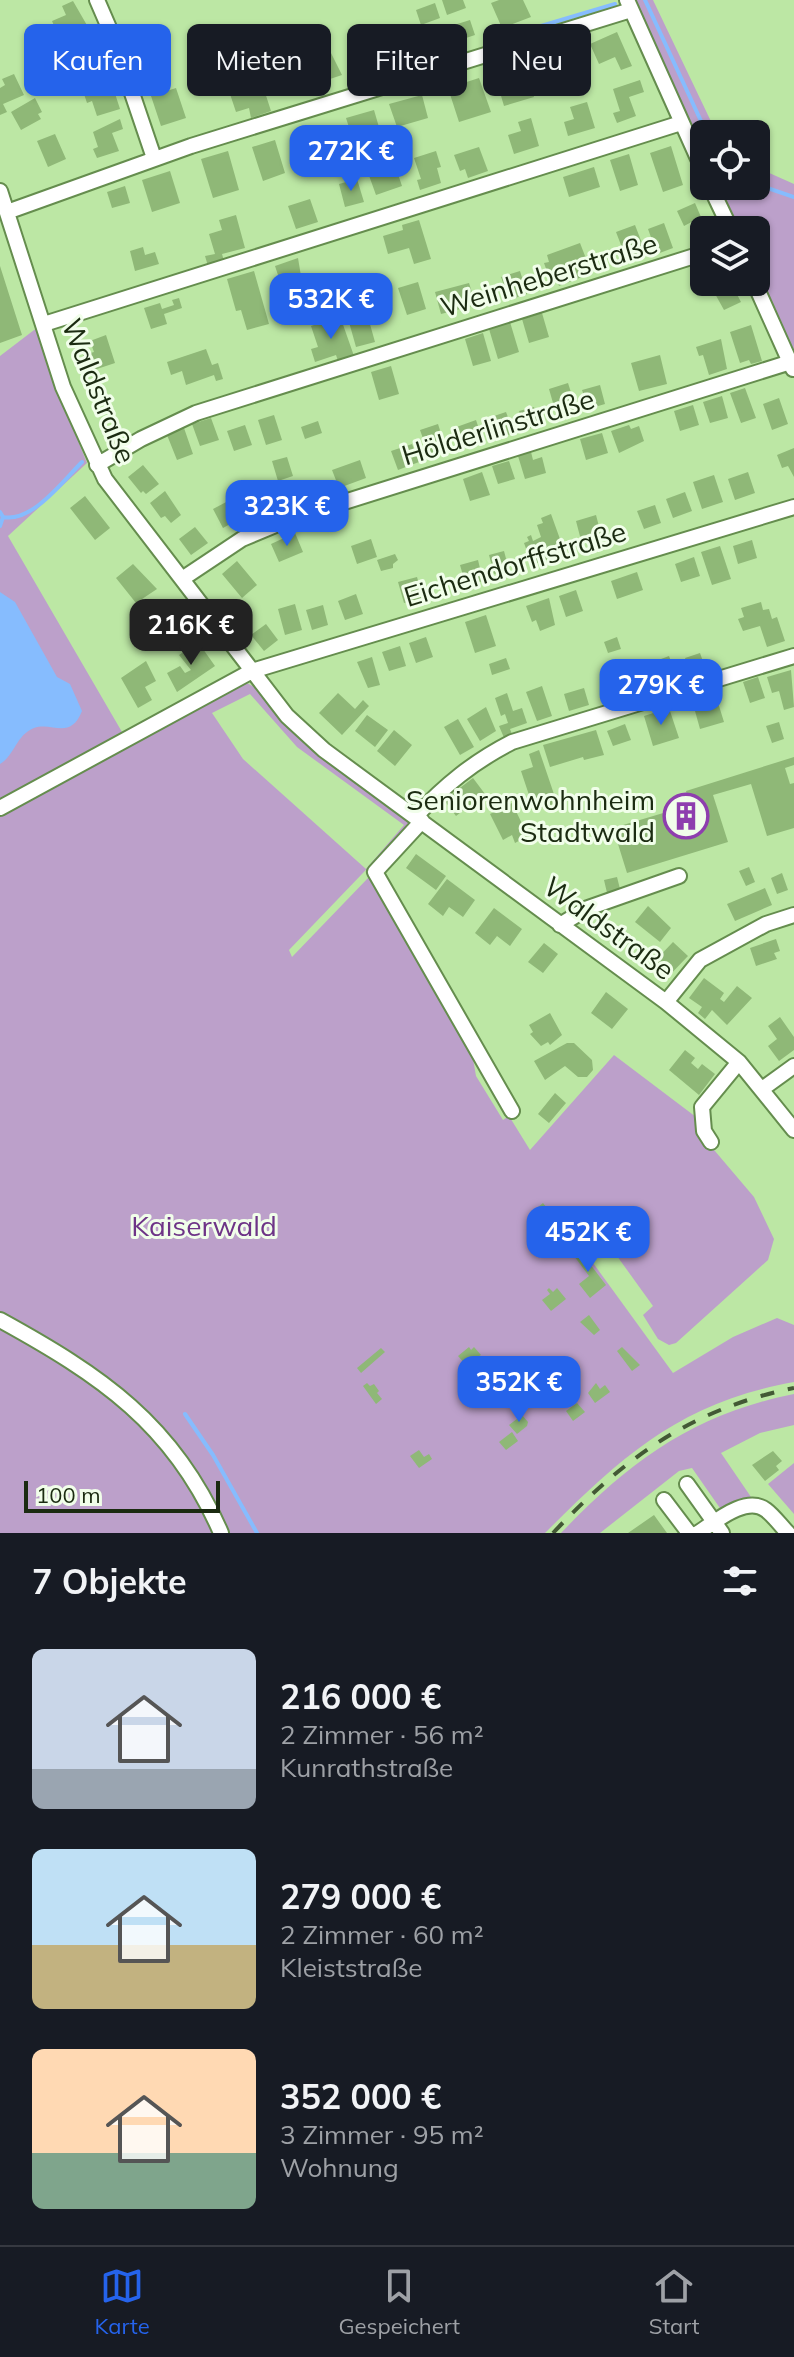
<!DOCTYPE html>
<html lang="de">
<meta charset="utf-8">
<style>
:root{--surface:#171b24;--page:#242831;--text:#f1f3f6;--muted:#9ea1a6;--line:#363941;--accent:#2563eb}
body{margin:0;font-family:Mulish,sans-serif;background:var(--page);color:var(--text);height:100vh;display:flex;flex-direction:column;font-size:30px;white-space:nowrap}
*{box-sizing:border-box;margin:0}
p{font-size:26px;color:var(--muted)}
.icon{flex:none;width:44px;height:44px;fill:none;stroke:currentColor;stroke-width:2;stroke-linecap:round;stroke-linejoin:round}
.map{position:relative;height:1533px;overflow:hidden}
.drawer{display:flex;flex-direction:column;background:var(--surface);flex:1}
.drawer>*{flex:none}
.top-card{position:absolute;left:24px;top:24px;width:746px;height:72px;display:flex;gap:16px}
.controls{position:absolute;left:690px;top:120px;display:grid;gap:16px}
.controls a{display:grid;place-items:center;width:80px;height:80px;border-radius:12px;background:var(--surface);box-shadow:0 2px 6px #0004;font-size:40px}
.scale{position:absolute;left:24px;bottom:20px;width:196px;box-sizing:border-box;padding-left:8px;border:4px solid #1b2b11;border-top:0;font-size:22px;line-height:28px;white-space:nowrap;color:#1b2b11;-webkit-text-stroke:6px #f1feea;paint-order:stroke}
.price{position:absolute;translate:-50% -68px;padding:0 18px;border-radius:16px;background:var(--accent);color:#fff;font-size:26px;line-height:52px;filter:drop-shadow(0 2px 4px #0008)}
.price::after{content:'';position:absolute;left:50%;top:48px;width:24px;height:18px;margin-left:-12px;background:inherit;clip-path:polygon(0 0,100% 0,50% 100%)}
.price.active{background:#222;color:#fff}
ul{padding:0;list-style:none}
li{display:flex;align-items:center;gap:24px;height:200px;padding:0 32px}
li span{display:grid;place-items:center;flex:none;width:224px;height:160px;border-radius:12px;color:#555}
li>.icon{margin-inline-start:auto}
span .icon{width:96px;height:96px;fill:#fffc;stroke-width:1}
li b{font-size:34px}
h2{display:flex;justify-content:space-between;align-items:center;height:96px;padding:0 32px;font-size:34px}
.chip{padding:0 28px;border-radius:12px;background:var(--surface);box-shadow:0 2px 6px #0004;font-size:28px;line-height:72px}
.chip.active{background:var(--accent);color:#fff}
.dock{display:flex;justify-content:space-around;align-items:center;height:112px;border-top:2px solid var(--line);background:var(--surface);font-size:22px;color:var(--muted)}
.dock a{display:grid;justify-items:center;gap:4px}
.dock .active{color:var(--accent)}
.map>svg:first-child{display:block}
</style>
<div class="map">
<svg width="794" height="1533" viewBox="0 0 794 1533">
<rect width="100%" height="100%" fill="#bce7a4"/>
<path fill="#bca0ca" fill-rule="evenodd" d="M636 0H653L717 134H704V151Z
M756 167 794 184V350L756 266V230H740L720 186H756Z
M38 327 57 389 87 463 8 536 122 732 0 801V356Z
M245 682 256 688 299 739 408 819 410 824 289 950 292 957 369 877 472 1053 476 1076 503 1120 509 1116 530 1150 614 1055 696 1117 709 1144 754 1197 774 1239 768 1260 676 1343 669 1345 658 1339 643 1315 653 1306 604 1238 594 1245H580L673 1373 733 1337 777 1318 794 1325V1382C681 1402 623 1455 545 1533H0V814ZM250 694 297 747 404 825 366 869 243 759 212 713Z
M794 1394V1425L760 1433 721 1453 751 1497 722 1511 692 1468 679 1471 600 1533H561C630 1461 694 1414 794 1394Z
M794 1463V1514L768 1484Z"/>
<path fill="#86bcfe" d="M0 592 15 602 57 677 70 684 82 711C70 741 52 721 34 728 16 735 15 755 0 764Z"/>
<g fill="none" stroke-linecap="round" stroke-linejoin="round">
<path stroke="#86bcfe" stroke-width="4" d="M645 0 707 134
M541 26 615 4
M756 184 794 197
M0 512 3 517 0 526
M3 517C32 523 63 481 82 462
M185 1414 213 1455 257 1533"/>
</g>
<path fill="#8fb877" d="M442 0H463L466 8 447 15Z
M499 0H523L531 17 502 28 491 3Z
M73 1 88 27 60 39 52 21 66 15 62 6Z
M435 3 440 18 421 25 416 10Z
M470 20 475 35 457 41 451 26Z
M444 30 449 45 431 51 426 36Z
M617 32 632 66 621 70 615 57 599 64 590 44Z
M324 39 342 75 330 79 331 84 322 87 323 90 308 95 305 84 312 82 304 56 315 52 313 43Z
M95 43 107 73 90 79 88 73 84 74 79 59 67 63 64 54Z
M577 55 585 80 556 89 549 64Z
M526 70 534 97 504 106 496 79Z
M14 74 24 95 3 104 7 112 0 115V88L5 85 2 79Z
M260 77 271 111 251 118 249 108 236 112 230 94 236 92 234 85Z
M110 78 120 109 97 116 92 101 87 103 82 88Z
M479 78 491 112 459 122 448 88Z
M640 80 644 92 629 97 636 116 617 123 613 113 620 111 613 89Z
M176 88 186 118 161 126 151 96Z
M422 95 428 118 397 127 389 104Z
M35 98 42 112 38 114 41 119 21 130 11 112Z
M587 102 595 128 568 136 564 122 574 119 570 107Z
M374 110 383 141 356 149 346 118Z
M531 118 539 146 514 154 508 135 521 131 518 122Z
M120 119 123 129 112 133 119 151 97 158 93 149 98 147 93 132Z
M322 126 332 157 308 165 298 134Z
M55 134 66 159 48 167 37 141Z
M275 140 285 173 263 181 252 147Z
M671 146 683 185 663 192 650 153Z
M479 147 488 171 468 178 465 169 460 171 454 155Z
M228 151 239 190 213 198 201 159Z
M436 151 441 167 437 168 441 183 420 190 417 180 421 179 414 158Z
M629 154 638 185 620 191 610 160Z
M394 162 402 186 376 195 367 170Z
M594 167 600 187 569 197 563 177Z
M170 171 180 203 152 212 142 180Z
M357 179 364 202 345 207 339 184Z
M125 186 130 203 112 208 107 192Z
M310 199 318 222 296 229 288 206Z
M695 203 701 217 684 226 677 211Z
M236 215 245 248 222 254 224 261 208 266 205 256 215 254 209 234 222 230 219 220Z
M419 220 431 259 414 264 409 248 388 254 383 236 403 230 402 225Z
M664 223 673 248 657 254 648 229Z
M635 225 645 251 626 258 616 232Z
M580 243 587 261 577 265 582 277 559 286 556 278 550 280 544 263 549 262 547 255Z
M143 247 145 255 155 252 159 264 135 271 130 251Z
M298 258 301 276H291L294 285 276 291 273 280 279 278 275 266Z
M0 266 22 335 0 343Z
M254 271 269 324 247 330 241 310 236 311 227 279Z
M520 271 527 294 509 300 501 277Z
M334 276 339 291 323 296 318 280Z
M418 282 426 309 407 315 398 288Z
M469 283 476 305 441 314 435 292Z
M731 283 741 302 724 310 714 292Z
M179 298 182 308 164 314 167 324 151 329 144 308 160 303 162 309 174 305 172 300Z
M366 310 375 342 356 347 347 315Z
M542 313 549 337 529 343 522 319Z
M340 316 354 356 338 361 336 355 315 362 311 349 318 347 311 326Z
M510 322 519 352 498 359 489 329Z
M751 325 762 361 751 364 749 360 740 363 730 332Z
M483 333 491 361 473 366 465 339Z
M106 335 115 363 88 372 83 355 94 352 90 341Z
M721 339 727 369 709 375 703 355 699 356 696 347Z
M206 349 212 365 218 363 223 379 216 381 214 375 186 385 182 371 171 375 167 362Z
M660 355 667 384 639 391 631 363Z
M391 366 399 394 379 400 371 372Z
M568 383 577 411 557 417 549 389Z
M600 385 605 404 588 409 582 390Z
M745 388 756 418 741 423 730 393Z
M722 396 728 418 710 423 703 402Z
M779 398 788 424 772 430 763 404Z
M693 405 699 425 680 431 674 411Z
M534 407 540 425 525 430 519 411Z
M506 412 514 433 498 438 491 417Z
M274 415 282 440 266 445 258 420Z
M211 418 219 440 200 446 192 424Z
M476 420 483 441 459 450 451 429Z
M318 421 322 433 305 439 301 427Z
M438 424 447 452 430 458 420 430Z
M245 425 252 445 234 451 227 431Z
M629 425 631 429 639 426 644 441 619 453 611 431Z
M184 428 193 454 177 460 167 435Z
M602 433 608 453 586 460 580 439Z
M412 444 419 462 398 470 391 451Z
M794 448V477L788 466 782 468 777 455Z
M531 452 533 460 542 457 546 473 525 479 518 456Z
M287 457 293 476 278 481 272 461Z
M360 460 366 478 339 488 332 470Z
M509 461 515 479 498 484 492 466Z
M143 465 159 484 146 494 143 491 141 493 128 477Z
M482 472 490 495 470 501 463 479Z
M748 472 755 493 735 500 728 479Z
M714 475 723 502 702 509 693 482Z
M267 482 275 506 254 513 246 488Z
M165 491 181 515 171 523 165 516 161 518 150 503Z
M685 492 692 511 673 518 666 499Z
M85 496 110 528 95 540 70 508Z
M230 500 239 519 223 528 213 509Z
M655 505 661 523 644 529 637 511Z
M551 514 565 553 532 565 524 543 529 541 527 537 531 535 533 541 541 537 537 525 543 523 541 518Z
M596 515 602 538 582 544 576 521Z
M195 527 208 543 191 555 179 539Z
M295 533 303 552 279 562 271 544Z
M371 539 377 557 357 564 351 546Z
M752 540 757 558 738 564 733 546Z
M720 546 731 579 712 585 701 552Z
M504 551 509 570 494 574 489 555Z
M395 554 398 560 393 564V568L381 571 377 560Z
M694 557 700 576 681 582 675 564Z
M478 560 483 581 466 586 460 565Z
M237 561 257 585 242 598 222 574Z
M133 564 157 589 136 603 116 578Z
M637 572 643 590 617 599 611 581Z
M417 577 423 598 404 603 398 582Z
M576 590 583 611 566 617 559 596Z
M356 594 363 614 345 620 338 601Z
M549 598 555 625 540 631 536 620 532 622 526 606Z
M163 599 177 617 152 637 138 618Z
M761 602 763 610 769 609 772 619 777 617 785 641 767 647 760 626 743 631 738 619 744 617 741 608Z
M295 604 302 630 285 635 278 609Z
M323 605 328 625 312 630 306 610Z
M486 615 496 646 475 653 465 622Z
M266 624 278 640 264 651 251 635Z
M426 637 433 657 416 663 409 643Z
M617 637 621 649 608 653 604 642Z
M198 642 215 666 177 692 167 673 180 666 185 673 191 670 179 655Z
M400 646 406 666 389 671 382 652Z
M700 653 705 667 690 672 685 658Z
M669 656 677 678 660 683 653 662Z
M372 657 380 685 368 688 357 662Z
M506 658 510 669 492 675 489 664Z
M146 661 156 681 145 687 152 700 138 708 121 678Z
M635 662 644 686 626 693 617 668Z
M791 670 794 707 784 710 779 691 772 693 767 677Z
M758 677 765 698 750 703 743 682Z
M542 686 552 716 537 721 526 692Z
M584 688 589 705 569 711 564 694Z
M338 693 355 709 363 700 369 706 342 735 319 713Z
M507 693 513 711 522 708 527 723 510 729 513 737 505 740 499 726 508 723 505 714 501 716 495 698Z
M715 693 724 722 700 729 695 711 703 708 699 698Z
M486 707 496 731 480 741 467 719Z
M669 708 679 738 653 746 644 716Z
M367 715 388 730 375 747 355 731Z
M458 719 474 747 460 755 444 727Z
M779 722 784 739 772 743 766 726Z
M625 724 631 740 613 746 607 731Z
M394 730 412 745 395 766 377 751Z
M596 730 604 755 584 760 583 757 550 767 543 745Z
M539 750 557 803 534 810 521 771 533 767 529 754Z
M794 757V765L785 768 790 784 794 783V828L767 836 751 784 713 795 728 842 627 873 613 828 690 805 686 791Z
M473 778 485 794 456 816 444 800Z
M512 803 528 836 515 843 512 835 503 840 490 814Z
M416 854 446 876 436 890 406 868Z
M749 867 755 882 746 886 739 871Z
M782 873 788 890 777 894 771 878Z
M617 877 621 893 608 897 604 880Z
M447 879 475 900 463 917 449 907 443 916 428 904Z
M765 888 772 905 735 921 727 904Z
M648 906 671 928 660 942 635 922Z
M494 908 522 929 510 946 497 936 490 945 475 933Z
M776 939 780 951 774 953 777 959 756 966 750 948Z
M673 942 688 956 666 979 651 965Z
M544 943 558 954 543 973 528 962Z
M704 978 724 993 720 999 724 1002 737 986 752 998 727 1025 712 1010 705 1019 698 1013 702 1007 689 998Z
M606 992 628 1009 612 1029 591 1013Z
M550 1013 562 1035 550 1045 548 1042 541 1046 530 1034 533 1032 529 1025Z
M780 1017 794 1037V1050L779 1061 768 1046 777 1039 768 1026Z
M567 1043H574L592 1060 593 1070 587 1077H578L565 1066 545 1080 534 1061Z
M685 1050 695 1058 691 1063 698 1069 702 1064 715 1074 699 1095 669 1070Z
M555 1093 566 1103 549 1123 538 1114Z
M543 1203 550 1212 539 1222 531 1213Z
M574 1243 606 1285 590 1298 579 1284 589 1276 568 1248Z
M549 1288 553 1292 557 1288 566 1299 551 1311 542 1300 550 1294 547 1290Z
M589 1315 600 1330 594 1335 580 1322Z
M469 1347 471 1350 474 1347 481 1355 465 1364 458 1356Z
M622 1347 640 1365 632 1371 617 1351Z
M381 1348 385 1352 361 1373 357 1368Z
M549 1358 553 1364 560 1358 568 1368 561 1374 558 1369 551 1375 542 1364Z
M367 1383 370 1386 374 1384 379 1391 377 1393 382 1399 376 1404 363 1386Z
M596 1383 600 1389 605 1385 610 1392 595 1403 588 1393Z
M577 1403 585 1412 573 1421 566 1411Z
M522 1415 528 1422 527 1426 517 1434 509 1425Z
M512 1432 518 1441 506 1450 499 1442Z
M419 1450 424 1457 429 1454 432 1459 419 1468 410 1456Z
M773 1451 782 1461 776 1466 779 1470 765 1481 752 1465Z
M654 1515 667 1533H628Z"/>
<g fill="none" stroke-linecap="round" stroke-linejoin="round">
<g stroke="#658d4e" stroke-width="18">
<path id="minor" d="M97 0 113 37 154 158
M627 0 704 172
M710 186 731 230
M0 191 63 387 105 479 287 716 324 750 666 1002 739 1062 794 1130
M7 212 191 146 631 10
M754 282 793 369
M44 324 681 123
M97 465 141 439 196 413 704 253
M182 579 242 539 290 519 794 361
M0 808 252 671 794 507
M415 817C445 785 473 762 512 742L794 656
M422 821 375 872 512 1111
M560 925 588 908 679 876
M666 1002 700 960 766 924 794 915
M762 1089 794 1066
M711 1142 704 1131 702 1107 739 1062
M0 1320C100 1375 174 1424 221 1533
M687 1484 722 1533
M664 1500 689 1533
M698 1533C715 1522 746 1495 766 1510 774 1516 781 1526 788 1533"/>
</g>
<use href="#minor" stroke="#fff" stroke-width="14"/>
<path stroke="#435935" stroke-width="4" stroke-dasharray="14 14" stroke-linecap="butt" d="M553 1533C624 1458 691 1409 794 1388"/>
</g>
<defs>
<g id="building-ring" transform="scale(2.3)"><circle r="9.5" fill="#f1feea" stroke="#8e3eae" stroke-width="1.5"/><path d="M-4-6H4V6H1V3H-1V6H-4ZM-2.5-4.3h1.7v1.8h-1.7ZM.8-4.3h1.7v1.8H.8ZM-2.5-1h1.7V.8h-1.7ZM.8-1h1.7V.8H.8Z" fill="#8e3eae"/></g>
</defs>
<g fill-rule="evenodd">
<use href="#building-ring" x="686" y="816"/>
</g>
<g text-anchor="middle" stroke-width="6" stroke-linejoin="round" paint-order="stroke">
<g font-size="28" fill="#1b2b11" stroke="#f1feea">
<text transform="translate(549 275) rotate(-17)" y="10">Weinheberstraße</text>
<text transform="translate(99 391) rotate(68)" y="10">Waldstraße</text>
<text transform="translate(498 427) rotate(-17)" y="10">Hölderlinstraße</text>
<text transform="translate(515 564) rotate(-17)" y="10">Eichendorffstraße</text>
<text transform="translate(609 928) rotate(36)" y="10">Waldstraße</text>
</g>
<g font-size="28" fill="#1b2b11" stroke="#f1feea" text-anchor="end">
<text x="655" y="810">Seniorenwohnheim<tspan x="655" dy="32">Stadtwald</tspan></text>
</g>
<g font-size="28" fill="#6e3487" stroke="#f1feea">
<text x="204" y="1236">Kaiserwald</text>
</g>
</g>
</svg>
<div class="controls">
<a><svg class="icon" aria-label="locate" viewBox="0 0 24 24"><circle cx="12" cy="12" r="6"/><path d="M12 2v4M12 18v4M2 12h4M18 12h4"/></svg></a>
<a><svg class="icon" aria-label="layers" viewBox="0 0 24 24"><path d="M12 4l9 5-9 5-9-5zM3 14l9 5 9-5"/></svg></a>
</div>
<div class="scale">100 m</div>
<b class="price" style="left:351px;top:193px">272K €</b>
<b class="price" style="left:331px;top:341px">532K €</b>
<b class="price" style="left:287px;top:548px">323K €</b>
<b class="price active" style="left:191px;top:667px">216K €</b>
<b class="price" style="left:661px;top:727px">279K €</b>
<b class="price" style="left:588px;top:1274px">452K €</b>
<b class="price" style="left:519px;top:1424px">352K €</b>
<div class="top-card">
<a class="chip active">Kaufen</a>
<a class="chip">Mieten</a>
<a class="chip">Filter</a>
<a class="chip">Neu</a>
</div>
</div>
<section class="drawer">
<h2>7 Objekte<svg class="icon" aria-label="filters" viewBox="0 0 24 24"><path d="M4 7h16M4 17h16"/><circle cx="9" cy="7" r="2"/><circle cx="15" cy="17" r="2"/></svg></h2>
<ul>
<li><span style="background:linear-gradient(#c9d6e8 75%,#9aa5b1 0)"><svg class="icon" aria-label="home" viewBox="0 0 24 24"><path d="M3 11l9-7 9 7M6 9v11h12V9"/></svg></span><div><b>216 000 €</b><p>2 Zimmer · 56 m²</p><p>Kunrathstraße</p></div></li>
<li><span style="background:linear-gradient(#bfe0f5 60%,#c2b280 0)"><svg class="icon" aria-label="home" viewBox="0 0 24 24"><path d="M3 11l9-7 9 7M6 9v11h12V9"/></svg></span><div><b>279 000 €</b><p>2 Zimmer · 60 m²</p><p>Kleiststraße</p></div></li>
<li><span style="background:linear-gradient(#ffd9b3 65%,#7fa58c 0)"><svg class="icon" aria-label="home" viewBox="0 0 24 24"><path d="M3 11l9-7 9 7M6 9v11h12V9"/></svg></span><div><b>352 000 €</b><p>3 Zimmer · 95 m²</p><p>Wohnung</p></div></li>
</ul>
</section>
<nav class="dock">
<a class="active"><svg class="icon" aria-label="map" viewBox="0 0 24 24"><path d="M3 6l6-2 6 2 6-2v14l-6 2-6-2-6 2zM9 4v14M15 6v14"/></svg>Karte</a>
<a><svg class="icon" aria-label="saved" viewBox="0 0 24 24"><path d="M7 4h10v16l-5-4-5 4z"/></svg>Gespeichert</a>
<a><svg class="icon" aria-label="home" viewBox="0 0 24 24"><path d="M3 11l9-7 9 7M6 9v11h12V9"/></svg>Start</a>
</nav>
